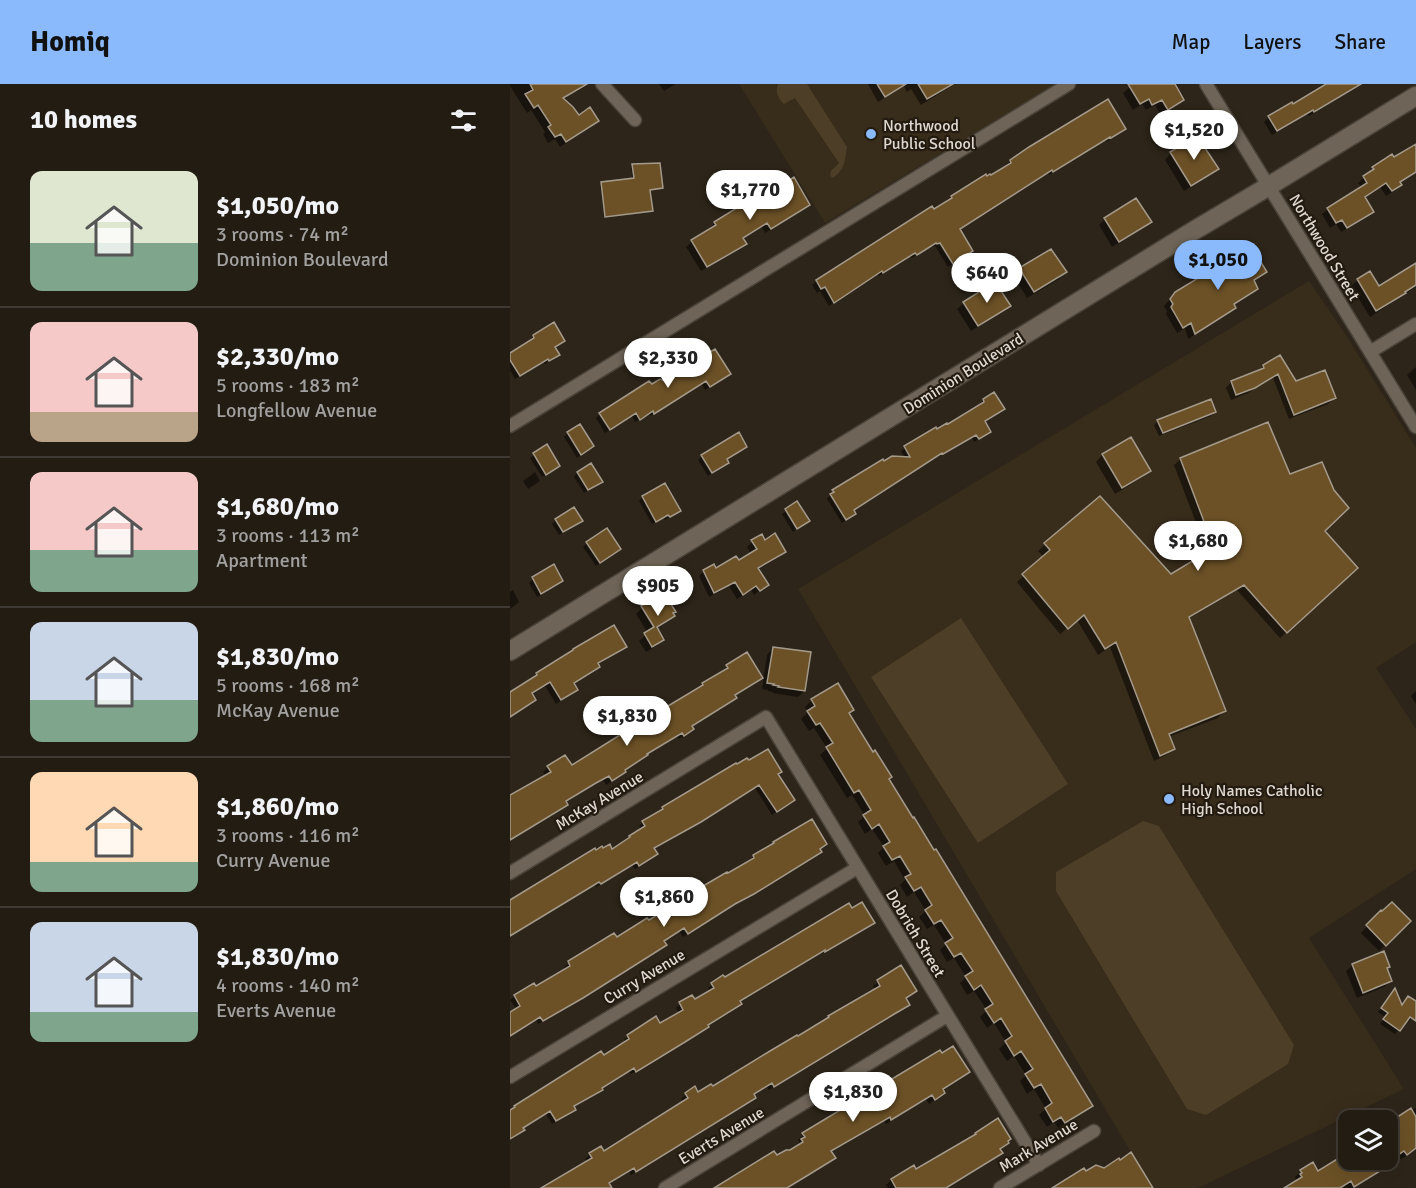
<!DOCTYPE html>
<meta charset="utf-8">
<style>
:root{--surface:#221c13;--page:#2e2921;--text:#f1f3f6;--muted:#a2a1a0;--line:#3f3a33;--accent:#8bbafc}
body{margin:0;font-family:Signika,sans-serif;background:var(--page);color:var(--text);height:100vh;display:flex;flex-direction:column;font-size:22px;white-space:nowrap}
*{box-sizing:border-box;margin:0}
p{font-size:20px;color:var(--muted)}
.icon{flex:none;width:33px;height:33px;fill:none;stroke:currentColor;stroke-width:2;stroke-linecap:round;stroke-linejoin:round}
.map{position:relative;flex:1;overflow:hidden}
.side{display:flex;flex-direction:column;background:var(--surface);width:510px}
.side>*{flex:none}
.buttons{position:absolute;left:828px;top:1026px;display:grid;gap:12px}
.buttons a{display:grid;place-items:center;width:60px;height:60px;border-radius:12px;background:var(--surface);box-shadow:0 6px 24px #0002,0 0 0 2px var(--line);font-size:30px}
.price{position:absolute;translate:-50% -51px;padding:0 14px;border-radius:21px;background:#fff;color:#222;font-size:20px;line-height:39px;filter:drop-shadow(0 2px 3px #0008)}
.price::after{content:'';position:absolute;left:50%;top:36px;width:18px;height:14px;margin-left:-9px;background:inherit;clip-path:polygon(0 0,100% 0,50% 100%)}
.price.selected{background:var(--accent);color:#111}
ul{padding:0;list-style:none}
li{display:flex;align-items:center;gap:18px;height:150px;padding:0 30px}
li+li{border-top:2px solid var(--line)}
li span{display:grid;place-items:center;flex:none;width:168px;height:120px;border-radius:12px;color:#555}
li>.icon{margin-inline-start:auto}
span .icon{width:72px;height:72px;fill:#fffc;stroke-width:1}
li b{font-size:26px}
h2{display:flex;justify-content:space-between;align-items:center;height:72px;padding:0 30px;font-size:26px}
header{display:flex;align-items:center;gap:36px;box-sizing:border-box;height:84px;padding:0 30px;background:var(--accent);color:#111}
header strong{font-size:28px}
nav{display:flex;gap:33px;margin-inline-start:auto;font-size:21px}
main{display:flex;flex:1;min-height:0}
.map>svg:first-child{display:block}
</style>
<header>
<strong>Homiq</strong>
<nav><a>Map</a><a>Layers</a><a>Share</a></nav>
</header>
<main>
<section class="side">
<h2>10 homes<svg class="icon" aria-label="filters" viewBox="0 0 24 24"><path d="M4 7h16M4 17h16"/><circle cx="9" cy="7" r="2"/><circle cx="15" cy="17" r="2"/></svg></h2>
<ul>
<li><span style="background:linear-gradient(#dfe7d0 60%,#7fa58c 0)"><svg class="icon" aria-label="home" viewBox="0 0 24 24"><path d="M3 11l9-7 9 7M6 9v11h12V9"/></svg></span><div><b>$1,050/mo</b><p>3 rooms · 74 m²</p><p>Dominion Boulevard</p></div></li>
<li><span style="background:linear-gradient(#f6c9c9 75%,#b9a48a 0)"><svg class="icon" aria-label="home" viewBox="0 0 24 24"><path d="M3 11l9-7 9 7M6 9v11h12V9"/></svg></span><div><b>$2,330/mo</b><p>5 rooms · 183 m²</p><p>Longfellow Avenue</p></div></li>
<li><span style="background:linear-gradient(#f6c9c9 65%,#7fa58c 0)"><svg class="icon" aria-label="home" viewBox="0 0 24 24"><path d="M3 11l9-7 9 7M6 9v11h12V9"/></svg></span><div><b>$1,680/mo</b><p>3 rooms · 113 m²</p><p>Apartment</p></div></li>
<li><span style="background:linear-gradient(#c9d6e8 65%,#7fa58c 0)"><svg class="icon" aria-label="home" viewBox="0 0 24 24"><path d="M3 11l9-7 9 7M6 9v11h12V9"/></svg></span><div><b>$1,830/mo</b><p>5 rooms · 168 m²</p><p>McKay Avenue</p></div></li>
<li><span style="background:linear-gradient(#ffd9b3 75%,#7fa58c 0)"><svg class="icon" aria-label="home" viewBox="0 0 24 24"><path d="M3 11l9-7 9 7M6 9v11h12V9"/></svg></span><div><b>$1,860/mo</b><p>3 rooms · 116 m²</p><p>Curry Avenue</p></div></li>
<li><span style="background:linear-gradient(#c9d6e8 75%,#7fa58c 0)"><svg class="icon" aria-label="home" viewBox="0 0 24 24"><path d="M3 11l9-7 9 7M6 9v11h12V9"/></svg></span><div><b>$1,830/mo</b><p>4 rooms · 140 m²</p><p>Everts Avenue</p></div></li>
</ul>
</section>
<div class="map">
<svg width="906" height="1104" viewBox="0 0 906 1104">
<rect width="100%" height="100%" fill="#2d2519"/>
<path fill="#382c1b" d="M229 0H546L315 139Z
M799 197 836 251 906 364V558L866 584 906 645V785L799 854 894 1005 688 1104H642L288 505Z"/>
<path fill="#4d3e27" d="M268 0H297L337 63C335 76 335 87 322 94L320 91 321 87 329 79 285 14 274 20C268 15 265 7 268 0Z
M451 534 558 700 468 759 361 593Z
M633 737 649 742 784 961 778 980 696 1031 677 1025 546 807V788Z"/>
<path fill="#0007" d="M0 0H61L63 7 53 16 68 33 87 37 81 43 50 63 45 55 38 59 33 50 35 48 21 26 17 29 0 2Z
M149 0H166L154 7Z
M358 0H445L411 21 401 5 397 8 394 2 368 18Z
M624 0H663L672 16 666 22 651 31 645 21 636 26 632 20 623 26 613 9Z
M819 0H851L799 32 797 30 762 51 754 38 759 33 782 22Z
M614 45 610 49 596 58 595 56 539 91 538 89 449 146 462 167 457 171 438 183 425 162 422 163 421 162 402 174 400 172 369 192 367 190 319 222 310 207 307 209 302 201 307 197 423 127 442 113 497 83 496 81 501 77Z
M906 61V89L889 100 890 101 884 107 876 112 870 103 854 114 862 127 857 133 831 148 826 140 820 144 812 130 818 125 852 104 848 99 863 84 884 75Z
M661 69 707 85 700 91 674 107 655 76Z
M123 82 151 103 149 105 139 106 142 127 140 128 94 133 90 101 92 100 123 96 121 83Z
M256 112 298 120 293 125 255 149 252 143 232 156 235 159 230 165 191 187 176 163 182 157 201 146 200 144 205 139Z
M595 135 640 138 633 144 602 163 589 141Z
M906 178V203L860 233 841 202 848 196 859 189 868 204Z
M510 186 555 188 549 195 517 214 504 192Z
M755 188 743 198 746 204 740 211 723 221 724 224 718 230 678 255 675 244 667 249 656 230 657 227 654 222 666 209Z
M454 219 499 222 492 228 461 247 447 225Z
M24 252 49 260 44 264 48 270 35 280 33 278 5 295 0 286V271L21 258 20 256Z
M770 273 786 299 824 314 818 320 779 335 763 294 738 309 721 316 716 304 721 298 749 287 754 283Z
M178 278 215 294 195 306 192 300 140 332 139 330 125 338 122 332 95 349 86 334 90 330 141 302 155 298V295L164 288 163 286 167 282Z
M906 283V306L897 291Z
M473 316 493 325 474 338 480 348 476 351 464 358 461 353 428 373V372L342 427 344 430 332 439 317 415 323 407 395 374 391 367 395 364 426 345 427 347 471 322 470 320Z
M705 328 701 332 649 352 644 341 648 337Z
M58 349 83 362 67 374 54 353Z
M621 355 639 387 633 393 605 410 586 378 592 371Z
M36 362 45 385 32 393 20 374Z
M192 372 215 376 217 379 198 392 188 376Z
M671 375 780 392 839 490 770 554 727 506 678 535 714 627 708 634 658 653 663 665 656 671 644 677 600 563 588 571 567 536 550 550 507 498 534 473 528 467 590 414 661 492 698 470 664 381Z
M25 388 30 397 18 405 13 397Z
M67 389 87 401 74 409 64 393Z
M154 401 169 427 155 436 154 434 142 440 129 417 133 413Z
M287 419 294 440 283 448 272 430Z
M46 436H71L67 440 49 451 42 440Z
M242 458H254L274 467 269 473 247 486 257 501 244 511 241 506 227 515 219 502 199 513 189 492 194 487 206 486 228 478 241 470 237 463Z
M77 459 109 465 86 482 73 463Z
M43 482 51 497 48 501 27 513 19 499 23 495Z
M3 506 9 518 0 525V508Z
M132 524 162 529 163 532 157 538 146 545 152 556 146 562 136 568 129 557 138 549 126 530Z
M115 562 110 567 87 581 88 583 84 587 62 601 66 606 61 611 46 620 35 602 21 610 24 616 20 621 0 633V610L27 590 59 570Z
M263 564 294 607 288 613 263 609V608L258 607V606L252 605 257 571Z
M237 570 251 594 246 599 224 612 225 614 220 618 181 643 182 645 178 650 169 655 167 653 136 671 131 676 113 687 114 688 109 693 96 701 93 696 80 703 55 718 57 721 52 725 0 757V713L36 692 33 688 38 683 61 684 188 606 217 583Z
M327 601 338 630 581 1022 574 1028 548 1044 544 1038 537 1043 529 1031 536 1025 524 1005 517 1010 510 997 516 991 504 972 497 977 489 965 496 958 484 939 477 944 470 933 477 926 464 907 457 911 450 899 456 893 444 874 437 878 430 866 436 860 424 841 417 845 409 833 416 827 404 808 397 813 390 801 395 796 384 777 376 782 368 769 374 763 362 745 355 750 348 738 355 732 342 711 337 714 310 671 317 664 304 644 299 647 291 635 298 628 295 623 302 616Z
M906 607V620L901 612Z
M267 690 283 716 262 731 245 704 185 742 143 765 146 770 125 785 122 781 86 803 84 801 0 853V818L102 767 131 746 129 742 133 738 153 724Z
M261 763 309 765 310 768 306 772 238 814 219 824 173 853 169 847 153 857 155 861 151 865 67 918 28 940 26 936 0 952V930L7 926 0 916 5 912 25 904 56 886 54 883 59 879 104 851 106 855 139 838 217 791 243 773Z
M341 826 363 839 359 843 311 870 310 869 229 918 226 923 197 942 193 946 170 962 121 990 119 987 92 1004 87 1009 63 1023 65 1025 61 1029 42 1040 36 1030 12 1045 13 1046 9 1050 0 1055V1026L34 1005 93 973 115 959 114 956 118 952 149 941 169 929 166 924 170 920 185 917 200 908 198 904 213 893 214 895Z
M871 828 899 837 869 867 851 849Z
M843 881 879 883 876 885 881 897 874 903 847 914 836 887Z
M390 883 405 907 395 915 398 920 393 925 259 1006 257 1003 242 1011 244 1014 239 1019 121 1091 119 1088 98 1101 97 1104H35L78 1079 75 1075 80 1070 94 1069 173 1019 171 1015 184 1004 188 1010 202 1004 365 906 363 902 368 898Z
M881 910 891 923 898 913 906 919V929L898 938 896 936 885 950 870 940 875 933 868 928Z
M458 988 452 993 432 1006 434 1009 419 1020 416 1015 376 1040 374 1037 320 1069 324 1074 318 1079 280 1103 277 1098 267 1104H205L266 1073 280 1068 290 1059 288 1056 293 1051Z
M906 1024V1065L890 1076 887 1073 874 1081 875 1082 868 1088 844 1104H835L834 1102 831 1104H777L786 1096 785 1093 791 1087 808 1089 838 1070V1076H878V1041Z
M487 1037 497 1059 489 1066 491 1069 486 1074 437 1104H378L376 1101 381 1096 403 1083 405 1087 461 1055 466 1050Z"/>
<path fill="#6c5126" stroke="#a49a8c" stroke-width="1.5" d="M20 0H77L53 14 63 23 69 31 80 23 89 37 56 58 51 50 45 53 38 43 41 41 28 21 24 24 15 10 23 6Z
M367 0H396L375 13Z
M408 0H443L417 15Z
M618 0H665L674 16 658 26 652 16 642 21 639 15 630 20Z
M816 0H851L804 28 803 26 767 47 758 32 782 18 783 20Z
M598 15 616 45 601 54 600 53 543 88 542 86 450 145 463 167 443 180 430 159 427 160 426 159 407 171 405 169 373 189 372 187 324 219 315 203 311 205 306 196 422 122 424 125 442 114 441 112 476 90 477 92 480 90 481 91 501 79 500 76 519 63Z
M687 52 709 85 681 102 660 68Z
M906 60V88L890 98 892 101 882 107 876 99 855 113 864 128 837 144 832 136 826 139 817 124 857 99 853 92 864 85 862 83 882 70 884 73Z
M150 79 153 104 140 106 143 127 95 133 91 98 124 94 122 80Z
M284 93 300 121 261 145 257 139 233 154 237 160 197 183 181 156 206 141 204 138 254 107 256 110Z
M626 114 642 138 609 158 594 134Z
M741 162 757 188 744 196 748 205 724 220 726 224 685 250 681 239 673 244 661 223 663 220 660 215 665 208Z
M541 165 557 188 524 208 509 184Z
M906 179V201L895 208 896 209 866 227 847 195 860 187 869 202Z
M485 198 501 222 468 242 453 218Z
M44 238 55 257 45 263 50 271 39 277 38 275 10 292 0 276V269L24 254 23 251Z
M205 265 221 290 200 303 196 297 144 330 143 327 130 336 126 329 100 346 89 329 139 297 142 300 150 295 157 298 159 290 168 284 166 281 177 274 178 276 193 267 195 271Z
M770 271 786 297 815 286 826 314 784 331 768 290 745 304 726 311 721 297 754 284 753 281Z
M484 308 495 325 475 337 481 348 469 355 466 351 433 370 432 369 344 426 346 430 336 436 320 410 324 408 322 406 373 375 374 377 382 372 400 373 394 362 426 343 427 345 437 339 438 340 474 318 473 315Z
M701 315 706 328 653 349 647 336Z
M758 338 780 390 812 378 824 406 839 424 815 447 848 484 777 549 734 501 679 533 716 627 659 650 665 665 650 672 606 558 595 565 574 531 558 545 512 490 540 466 534 459 590 412 661 490 704 464 670 374Z
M70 340 84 362 71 371 57 348Z
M229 348 237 363 217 375 219 379 202 389 191 371Z
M621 353 641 387 612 404 592 370Z
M37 360 50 382 36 391 23 369Z
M81 379 93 398 78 406 67 388Z
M155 399 171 427 160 433 158 431 146 438 132 412Z
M287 417 300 437 287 445 275 425Z
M64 423 73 437 53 448 45 435Z
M97 444 111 465 90 479 76 458Z
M265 449 276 468 248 484 259 501 250 507 246 502 233 511 225 498 204 509 193 486 204 480 206 484 226 472 229 476 247 465 241 456 252 450 255 456Z
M44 480 53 497 31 510 22 493Z
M154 509 166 528 163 529 165 532 147 543 154 556 142 563 134 549 144 543 131 522Z
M104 541 117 563 88 579 90 583 64 599 68 606 51 616 40 598 22 609 26 616 0 633V608L27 591 26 589 63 566V565Z
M263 563 301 568 295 607 268 603 269 602 263 601 264 600 257 599Z
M237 568 253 594 225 611 227 614 182 642 184 645 174 652 172 649 137 670 138 671 115 686 116 688 102 697 99 692 86 699 56 717 58 721 0 756V711L41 688 37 682 55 671 62 681 121 644 148 629V628L193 601 192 599 218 584 216 581Z
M328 599 344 626 339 629 363 668 365 666 382 693 379 695 403 734 404 733 424 766 426 765 583 1022 555 1039 551 1033 543 1038 535 1024 542 1019 531 1000 524 1004 515 990 523 985 511 967 504 972 495 957 502 952 491 934 484 939 475 925 483 920 471 901 464 906 455 892 463 887 451 869 444 873 435 859 443 854 431 836 424 840 415 826 422 821 411 803 404 807 395 793 401 790 390 772 382 776 373 762 380 758 369 740 362 745 353 731 361 726 349 706 344 709 316 663 323 659 310 639 306 641 297 627 305 622 301 615Z
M258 665 272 688 268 690 285 716 267 728 249 701 191 738 144 764 148 770 129 782 127 778 91 800 89 798 0 852V816L85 764 86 766 92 762 93 764 100 760 102 765 120 753 119 752 135 742 132 737 153 725 152 723 226 679 227 680 237 674 239 676Z
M302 735 317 760 310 765 312 768 244 810 225 820 178 850 174 844 154 857 157 861 73 914 33 937 30 933 0 952V928L10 922 4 911 24 899 26 902 60 882 58 877 104 849 107 853 137 834 139 836 177 813 176 812 217 788 218 789 244 774 243 771 264 759 263 758Z
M352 818 365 839 315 868V866L230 917 232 920 198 941 199 943 175 958 126 988 124 984 92 1004 93 1006 64 1022 66 1026 46 1037 40 1027 13 1044 15 1046 0 1055V1026L5 1023 4 1022 91 967 94 971 119 955 117 951 146 932 150 939 173 926 169 918 182 911 185 915 204 904 201 899 213 891 215 893 339 819 342 824Z
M882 818 901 837 876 862 856 841 871 826 872 827Z
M874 867 880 883 877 884 882 897 853 909 842 880Z
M391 881 407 907 396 914 400 921 386 929 264 1003 262 999 244 1010 246 1014 126 1088 124 1084 99 1099 102 1104H31L82 1074 79 1069 91 1062 94 1067 178 1014 175 1009 185 1002 188 1008 201 1000 203 1002 260 967 287 951 288 952 319 933 318 932 370 902 367 896Z
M885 904 892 921 898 912 906 917V937L900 933 890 947 873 935 878 929 871 924Z
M443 962 460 988 433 1005 435 1009 425 1016 422 1011 381 1036 380 1033 321 1067 326 1074 295 1093 277 1104H204L264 1067 267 1071 276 1066H280L293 1058 291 1055 295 1053 292 1049 430 966 432 969Z
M901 1024 906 1033V1064L897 1071 894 1067 881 1076H888L844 1103 841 1097 830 1104H774L792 1093 790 1090 792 1089 790 1086 803 1078 808 1087 837 1069 838 1076H878V1039Z
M488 1034 501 1055 498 1057 499 1059 490 1065 493 1069 436 1104H386L381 1095 404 1081 406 1085 466 1050 465 1049Z
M621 1068 643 1104H542L574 1084 576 1087 586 1081 594 1084 609 1074 610 1076Z"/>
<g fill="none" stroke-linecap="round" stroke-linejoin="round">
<g stroke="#4a433a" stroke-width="15">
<path id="street" d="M92 0 125 36
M696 0 906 343
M860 268 906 240
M0 342 559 0
M0 789 256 633 529 1081
M0 993 347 784
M155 1104 437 932
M490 1104 584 1047"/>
</g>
<g stroke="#4a433a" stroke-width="21">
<path id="secondary" d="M0 567 685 146 759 102 906 12"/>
</g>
<use href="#street" stroke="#6e6457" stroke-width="12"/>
<use href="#secondary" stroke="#6e6457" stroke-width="18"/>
</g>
<g fill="#8bbafc" stroke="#231b10" stroke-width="2">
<circle cx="361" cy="50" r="6"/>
<circle cx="659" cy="715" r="6"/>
</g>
<g text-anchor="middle" stroke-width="4.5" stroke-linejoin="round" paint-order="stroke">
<g font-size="16" fill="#dfd9d2" stroke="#231b10" text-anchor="start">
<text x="373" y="47">Northwood<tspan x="373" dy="18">Public School</tspan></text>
<text x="671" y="712">Holy Names Catholic<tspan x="671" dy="18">High School</tspan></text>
</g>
<g font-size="16" fill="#dfd9d2" stroke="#231b10">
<text transform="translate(815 163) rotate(59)" y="6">Northwood Street</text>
<text transform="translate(453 289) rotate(-32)" y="6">Dominion Boulevard</text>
<text transform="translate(89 716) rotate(-31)" y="6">McKay Avenue</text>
<text transform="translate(406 849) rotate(59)" y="6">Dobrich Street</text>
<text transform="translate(134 892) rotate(-31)" y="6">Curry Avenue</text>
<text transform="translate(211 1051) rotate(-31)" y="6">Everts Avenue</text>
<text transform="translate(528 1061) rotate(-31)" y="6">Mark Avenue</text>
</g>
</g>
</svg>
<div class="buttons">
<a><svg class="icon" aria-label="layers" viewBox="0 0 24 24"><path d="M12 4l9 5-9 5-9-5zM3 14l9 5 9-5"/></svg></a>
</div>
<b class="price" style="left:684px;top:77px">$1,520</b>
<b class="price" style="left:240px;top:137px">$1,770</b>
<b class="price selected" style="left:708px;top:207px">$1,050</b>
<b class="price" style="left:477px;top:220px">$640</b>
<b class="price" style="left:158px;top:305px">$2,330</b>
<b class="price" style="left:688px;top:488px">$1,680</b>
<b class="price" style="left:148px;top:533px">$905</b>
<b class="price" style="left:117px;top:663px">$1,830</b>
<b class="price" style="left:154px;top:844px">$1,860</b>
<b class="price" style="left:343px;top:1039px">$1,830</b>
</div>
</main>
